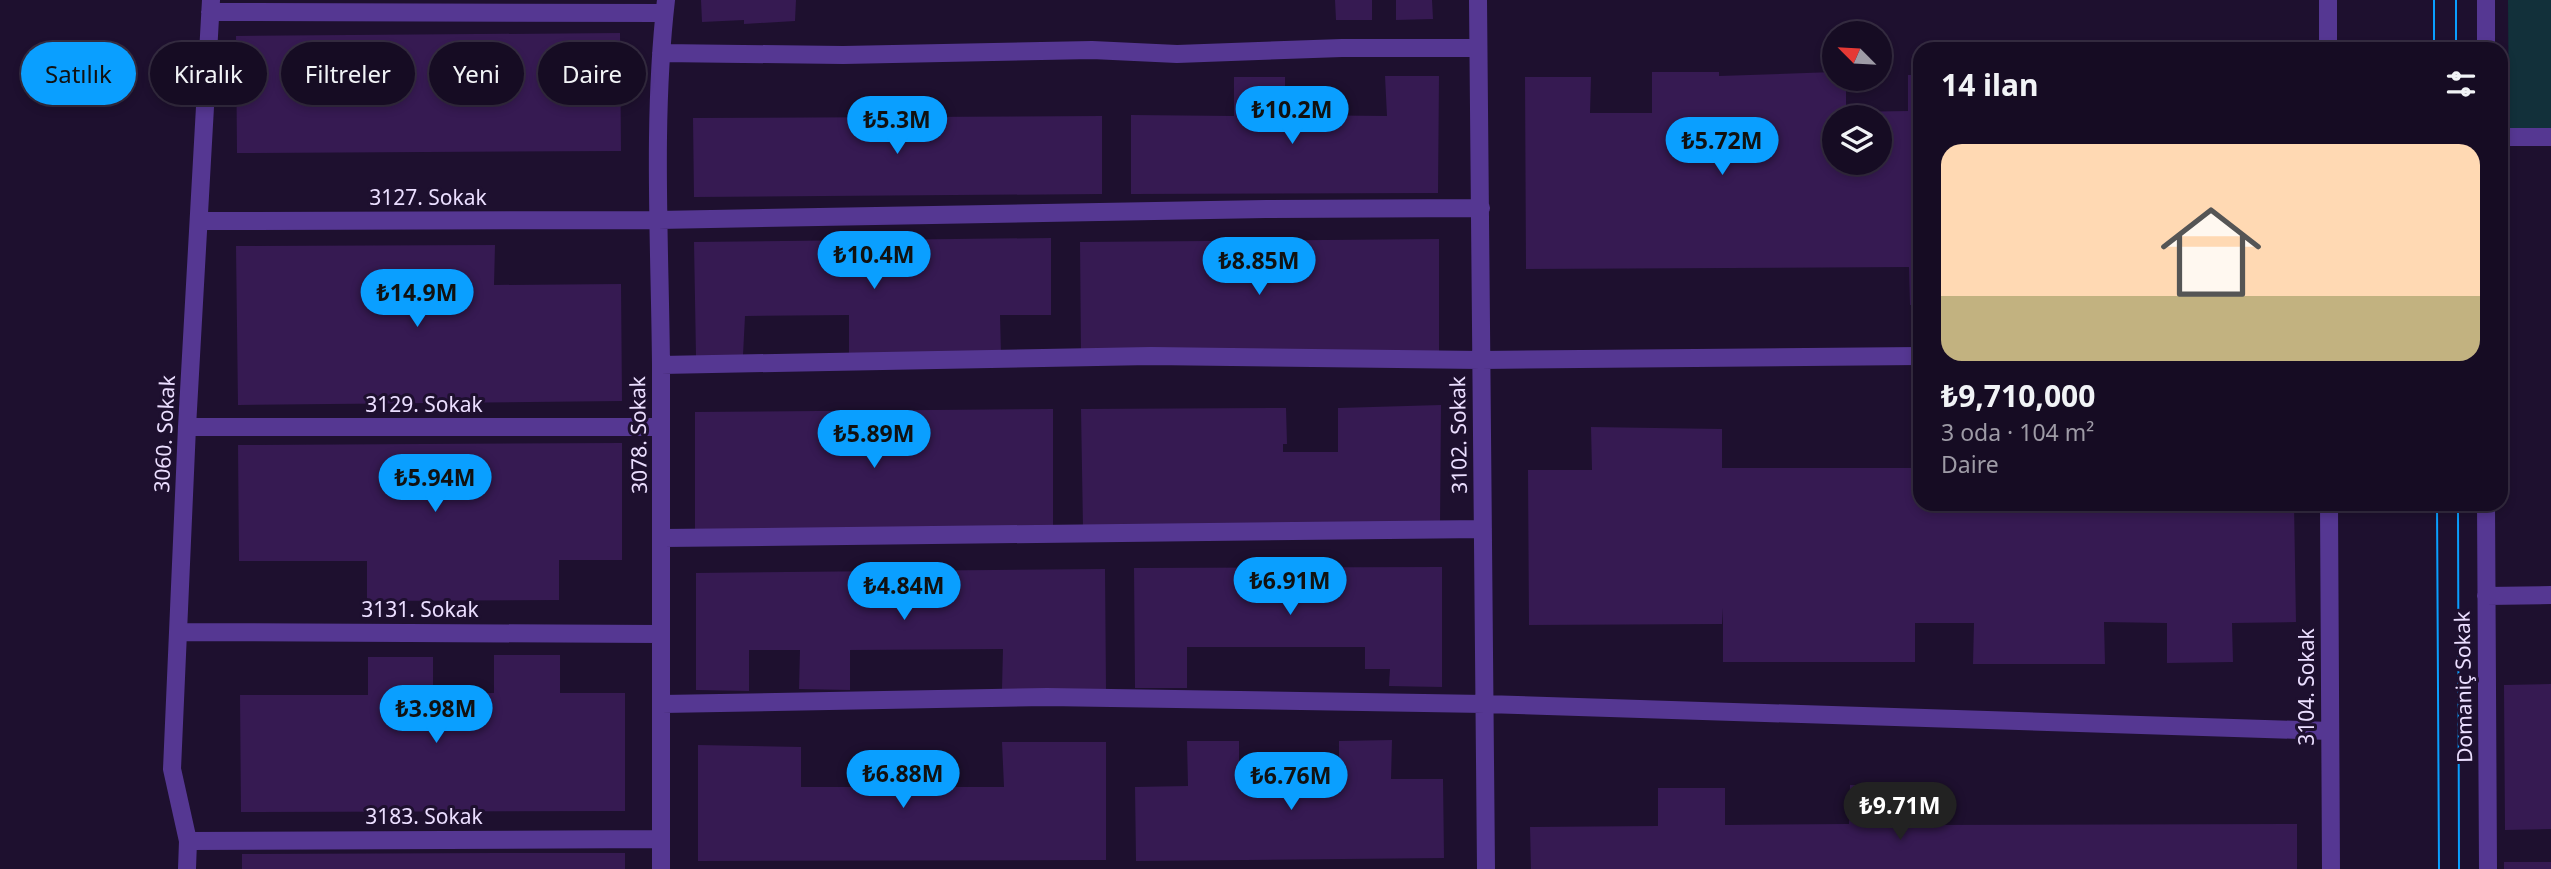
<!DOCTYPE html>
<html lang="tr">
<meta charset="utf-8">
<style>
:root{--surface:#160c23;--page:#231a30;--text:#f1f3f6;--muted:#9e9ba6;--line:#352c41;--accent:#0a9fff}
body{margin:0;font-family:"Noto Sans",sans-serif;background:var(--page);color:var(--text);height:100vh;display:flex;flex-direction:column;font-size:26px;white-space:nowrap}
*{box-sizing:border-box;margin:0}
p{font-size:23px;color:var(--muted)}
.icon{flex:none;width:38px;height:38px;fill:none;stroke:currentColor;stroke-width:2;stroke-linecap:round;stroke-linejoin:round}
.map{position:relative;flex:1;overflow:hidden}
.side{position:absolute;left:1913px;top:42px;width:595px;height:469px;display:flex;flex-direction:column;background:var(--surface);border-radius:21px;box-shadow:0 4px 10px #0003,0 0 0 2px var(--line)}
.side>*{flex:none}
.banner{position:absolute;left:21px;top:42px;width:665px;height:63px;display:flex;gap:14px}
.needle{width:46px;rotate:294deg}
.tools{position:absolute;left:1822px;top:21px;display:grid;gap:14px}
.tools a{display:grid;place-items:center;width:70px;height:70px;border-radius:50%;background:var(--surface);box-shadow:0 4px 10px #0003,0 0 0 2px var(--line);font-size:35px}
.price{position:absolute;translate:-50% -60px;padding:0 16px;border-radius:24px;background:var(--accent);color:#111;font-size:23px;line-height:46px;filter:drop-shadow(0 2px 4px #0008)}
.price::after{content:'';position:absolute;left:50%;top:42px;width:21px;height:16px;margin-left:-10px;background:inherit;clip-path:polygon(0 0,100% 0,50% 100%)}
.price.on{background:#222;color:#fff}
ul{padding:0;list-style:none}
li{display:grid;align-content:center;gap:14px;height:371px;padding:0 28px}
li+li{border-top:2px solid var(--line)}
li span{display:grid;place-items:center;height:217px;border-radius:21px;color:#555}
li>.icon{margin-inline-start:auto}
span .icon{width:126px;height:126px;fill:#fffc;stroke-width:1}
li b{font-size:30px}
h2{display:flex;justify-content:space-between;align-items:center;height:84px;padding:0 28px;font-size:30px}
.chip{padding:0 24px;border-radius:32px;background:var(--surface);box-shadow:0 4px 10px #0003,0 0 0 2px var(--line);font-size:24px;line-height:63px}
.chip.on{background:var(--accent);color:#111}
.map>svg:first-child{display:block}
</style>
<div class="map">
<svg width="2551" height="869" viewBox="0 0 2551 869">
<rect width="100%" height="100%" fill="#1e102f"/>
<path fill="#12303a" d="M2508 0H2551V131L2509 132Z"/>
<path fill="#361a52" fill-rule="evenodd" d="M701 0H796L795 21 744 24V20L702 22Z
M1335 0H1372V20H1336Z
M1396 0H1432L1433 19 1396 20Z
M620 33 621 151 237 153 236 36Z
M1652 72H1719V76L1834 72V79H1846V112L1908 111V75H1920V305H1910L1909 267 1526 269 1525 77H1591L1590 113H1652ZM1834 117H1880V163H1834Z
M1385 76H1439L1438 193 1131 194V115L1234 116V77H1285V115L1387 116Z
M1102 116V194L694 197 693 118Z
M1051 238V315H1000L1001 354H849V315L745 316 743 355 696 356 694 242Z
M1439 239V351L1081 355 1080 242Z
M495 245 494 285 621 284 622 401 238 405 236 246Z
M1441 405 1440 525 1083 528 1081 409 1286 408 1287 444H1283V452H1338V408Z
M1053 409V528L695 530V412Z
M1591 427 1722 429V468H1920V504H2294L2296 622 2232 623 2233 662 2167 663V623L2104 622 2105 664H1973L1974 623H1915V662H1723V608L1722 624 1529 625 1528 470H1592Z
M622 443V560H559V600L367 601V561H239L238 445Z
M1442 567V687L1389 686 1390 669H1365V647H1187V688H1135L1134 568Z
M1105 569 1106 689H1002L1003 649 850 650V690L799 689 800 650H749V691L696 690V573Z
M494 655H560V693H625V811L241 812 240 695H368V657H433V694L494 693Z
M2551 684V829L2505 830 2504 685Z
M1392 740 1391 779H1443L1444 858 1136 861 1135 787 1188 786 1187 741H1239V785H1339V741Z
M1002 742H1106V860L698 861V745L801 747V787H1004Z
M1850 785 1914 786V825L2297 824V869H1531L1530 827 1658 826V788H1725V825L1849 824Z
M498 853H625V869H242V854Z
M2504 862H2551V869H2504Z"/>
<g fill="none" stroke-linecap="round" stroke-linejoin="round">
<path stroke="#553792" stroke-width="18" d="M1478 0 1486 869
M2328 0V49
M210 12 664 13
M2486 49V0
M661 53 843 55 1092 50 1177 54 1342 48H1478
M2501 137H2551
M199 221 658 220 1266 209 1481 208
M661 365 1151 356 1481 360 1920 356
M187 427H660
M2329 504 2331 869
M2486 504 2488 869
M663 538 1483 529
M2486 596 2551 595
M179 632 660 634
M662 704 1047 697 1485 704 2330 731
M188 841 661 839
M187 869 188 841 172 769 187 427 211 0
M661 869C660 701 662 533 661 366 660 244 652 121 666 0"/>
<path stroke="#0a9fff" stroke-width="2" d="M2434 0V49
M2456 0V49
M2437 504 2439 869
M2458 504 2459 869"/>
</g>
<g text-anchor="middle" stroke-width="6" stroke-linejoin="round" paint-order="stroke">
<g font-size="21" fill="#ebdeff" stroke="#1e102f">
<text x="428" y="205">3127. Sokak</text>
<text x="424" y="412">3129. Sokak</text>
<text transform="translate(165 434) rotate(-87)" y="7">3060. Sokak</text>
<text transform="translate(639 435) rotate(-91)" y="7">3078. Sokak</text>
<text transform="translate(1459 435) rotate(-91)" y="7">3102. Sokak</text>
<text x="420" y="617">3131. Sokak</text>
<text transform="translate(2307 687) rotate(-90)" y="7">3104. Sokak</text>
<text transform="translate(2464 687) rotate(-91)" y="7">Domaniç Sokak</text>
<text x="424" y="824">3183. Sokak</text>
</g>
</g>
</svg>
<div class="tools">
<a><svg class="needle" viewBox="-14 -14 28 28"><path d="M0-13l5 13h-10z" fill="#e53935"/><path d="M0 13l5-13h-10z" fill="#9e9ba6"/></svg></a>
<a><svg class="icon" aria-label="layers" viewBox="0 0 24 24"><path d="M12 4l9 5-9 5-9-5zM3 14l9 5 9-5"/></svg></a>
</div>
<b class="price" style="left:1292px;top:146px">₺10.2M</b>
<b class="price" style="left:897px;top:156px">₺5.3M</b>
<b class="price" style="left:1722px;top:177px">₺5.72M</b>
<b class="price" style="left:874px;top:291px">₺10.4M</b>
<b class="price" style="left:1259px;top:297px">₺8.85M</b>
<b class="price" style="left:417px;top:329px">₺14.9M</b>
<b class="price" style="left:874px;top:470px">₺5.89M</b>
<b class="price" style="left:435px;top:514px">₺5.94M</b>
<b class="price" style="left:1290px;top:617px">₺6.91M</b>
<b class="price" style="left:904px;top:622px">₺4.84M</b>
<b class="price" style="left:436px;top:745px">₺3.98M</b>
<b class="price" style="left:903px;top:810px">₺6.88M</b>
<b class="price" style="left:1291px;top:812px">₺6.76M</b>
<b class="price on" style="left:1900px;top:842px">₺9.71M</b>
<div class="banner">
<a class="chip on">Satılık</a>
<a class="chip">Kiralık</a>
<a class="chip">Filtreler</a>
<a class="chip">Yeni</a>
<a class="chip">Daire</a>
</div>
<section class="side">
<h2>14 ilan<svg class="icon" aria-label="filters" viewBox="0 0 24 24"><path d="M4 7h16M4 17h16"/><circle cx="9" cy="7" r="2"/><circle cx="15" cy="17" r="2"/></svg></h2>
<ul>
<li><span style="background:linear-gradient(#ffd9b3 70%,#c2b280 0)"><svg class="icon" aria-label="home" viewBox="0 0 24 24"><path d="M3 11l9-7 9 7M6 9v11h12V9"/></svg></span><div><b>₺9,710,000</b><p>3 oda · 104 m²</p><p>Daire</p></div></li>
</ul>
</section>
</div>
